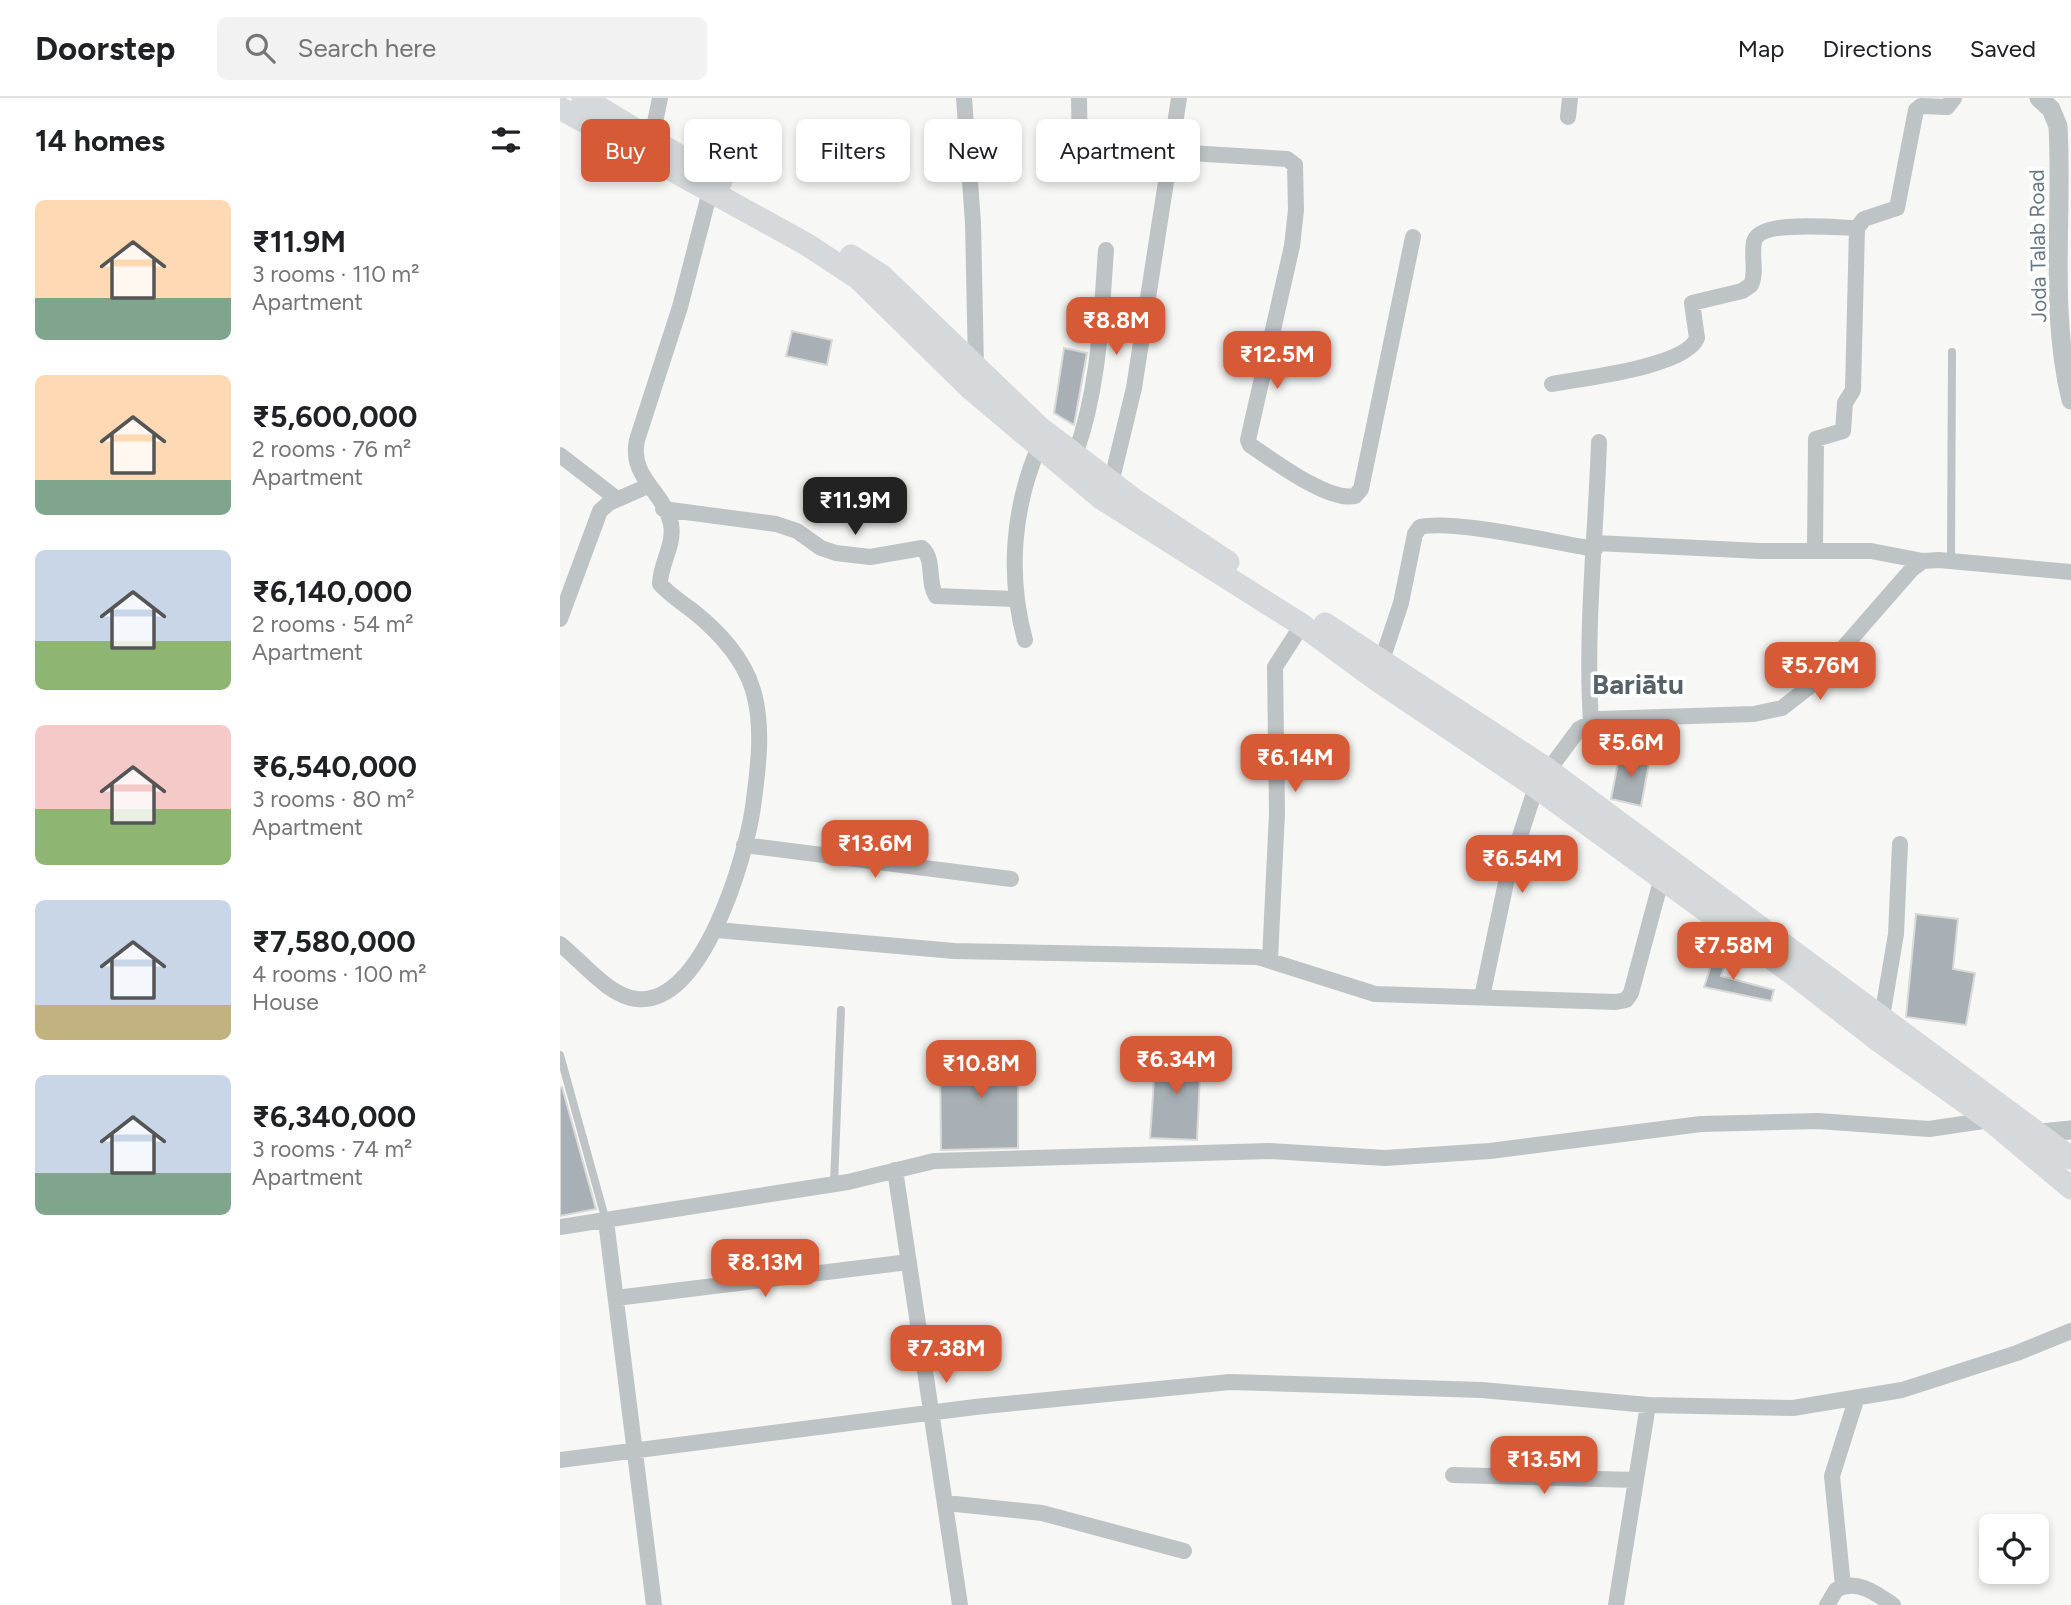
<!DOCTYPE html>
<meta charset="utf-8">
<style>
:root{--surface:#fff;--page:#f2f2f2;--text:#202124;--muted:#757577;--line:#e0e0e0;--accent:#d65a35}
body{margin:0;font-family:Figtree,sans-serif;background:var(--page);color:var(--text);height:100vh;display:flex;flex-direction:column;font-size:26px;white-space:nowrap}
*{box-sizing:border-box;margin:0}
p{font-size:23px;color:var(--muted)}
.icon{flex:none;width:38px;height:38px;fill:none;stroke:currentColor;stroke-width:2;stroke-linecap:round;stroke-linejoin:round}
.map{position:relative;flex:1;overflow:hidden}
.side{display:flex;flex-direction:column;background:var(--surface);width:560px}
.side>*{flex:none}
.guide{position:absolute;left:21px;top:21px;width:665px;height:63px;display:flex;gap:14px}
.buttons{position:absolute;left:1419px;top:1416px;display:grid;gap:14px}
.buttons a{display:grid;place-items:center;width:70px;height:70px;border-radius:10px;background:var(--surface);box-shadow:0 4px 10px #0003;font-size:35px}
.price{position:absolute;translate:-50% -60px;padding:0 16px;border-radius:14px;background:var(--accent);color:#fff;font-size:23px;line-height:46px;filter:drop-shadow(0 2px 4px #0008)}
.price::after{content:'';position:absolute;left:50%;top:42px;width:21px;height:16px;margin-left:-10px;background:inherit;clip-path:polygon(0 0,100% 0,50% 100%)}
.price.on{background:#222;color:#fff}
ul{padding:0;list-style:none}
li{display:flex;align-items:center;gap:21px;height:175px;padding:0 35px}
li span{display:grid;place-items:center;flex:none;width:196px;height:140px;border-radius:10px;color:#555}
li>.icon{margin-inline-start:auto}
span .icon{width:84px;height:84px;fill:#fffc;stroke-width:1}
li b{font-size:30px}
h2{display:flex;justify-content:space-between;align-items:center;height:84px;padding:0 35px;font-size:30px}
.chip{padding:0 24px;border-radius:10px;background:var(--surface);box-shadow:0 4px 10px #0003;font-size:24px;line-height:63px}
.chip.on{background:var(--accent);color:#fff}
header{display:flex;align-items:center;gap:42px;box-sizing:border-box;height:98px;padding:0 35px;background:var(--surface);border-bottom:2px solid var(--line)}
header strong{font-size:33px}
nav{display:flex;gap:38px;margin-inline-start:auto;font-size:24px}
.search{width:490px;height:63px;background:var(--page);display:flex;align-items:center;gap:18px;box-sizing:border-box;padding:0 24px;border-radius:10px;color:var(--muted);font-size:26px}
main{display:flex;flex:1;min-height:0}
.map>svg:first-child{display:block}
</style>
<header>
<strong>Doorstep</strong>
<div class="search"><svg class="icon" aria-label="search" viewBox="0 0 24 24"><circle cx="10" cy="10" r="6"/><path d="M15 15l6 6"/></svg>Search here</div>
<nav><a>Map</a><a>Directions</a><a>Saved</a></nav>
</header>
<main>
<section class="side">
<h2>14 homes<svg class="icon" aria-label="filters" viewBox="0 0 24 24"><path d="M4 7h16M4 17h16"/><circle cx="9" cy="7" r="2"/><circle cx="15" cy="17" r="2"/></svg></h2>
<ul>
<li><span style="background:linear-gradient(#ffd9b3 70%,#7fa58c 0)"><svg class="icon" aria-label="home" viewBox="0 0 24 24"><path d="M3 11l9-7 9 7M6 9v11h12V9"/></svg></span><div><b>₹11.9M</b><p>3 rooms · 110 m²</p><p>Apartment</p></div></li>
<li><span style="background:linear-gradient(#ffd9b3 75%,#7fa58c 0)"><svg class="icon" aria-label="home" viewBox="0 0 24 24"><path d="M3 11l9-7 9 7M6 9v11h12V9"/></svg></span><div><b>₹5,600,000</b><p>2 rooms · 76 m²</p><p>Apartment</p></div></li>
<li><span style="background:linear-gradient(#c9d6e8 65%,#8fb573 0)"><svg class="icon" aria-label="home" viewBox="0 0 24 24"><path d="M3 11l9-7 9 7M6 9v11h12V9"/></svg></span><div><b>₹6,140,000</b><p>2 rooms · 54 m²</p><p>Apartment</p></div></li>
<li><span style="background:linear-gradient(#f6c9c9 60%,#8fb573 0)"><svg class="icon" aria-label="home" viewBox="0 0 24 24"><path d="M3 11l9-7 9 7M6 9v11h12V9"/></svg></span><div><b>₹6,540,000</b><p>3 rooms · 80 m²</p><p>Apartment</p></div></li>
<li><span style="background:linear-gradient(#c9d6e8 75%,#c2b280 0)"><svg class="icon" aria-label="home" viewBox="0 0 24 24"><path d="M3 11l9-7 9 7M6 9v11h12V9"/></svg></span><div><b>₹7,580,000</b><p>4 rooms · 100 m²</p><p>House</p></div></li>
<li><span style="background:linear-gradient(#c9d6e8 70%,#7fa58c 0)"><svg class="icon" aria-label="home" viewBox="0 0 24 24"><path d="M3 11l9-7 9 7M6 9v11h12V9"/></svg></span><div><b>₹6,340,000</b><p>3 rooms · 74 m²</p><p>Apartment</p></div></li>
</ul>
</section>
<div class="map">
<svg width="1511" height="1507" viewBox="0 0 1511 1507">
<rect width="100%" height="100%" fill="#f7f7f5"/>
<path fill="#a8b0b5" stroke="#d9d9d7" stroke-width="2" d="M232 233 272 242 267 267 226 258Z
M504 250 527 255 514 327 494 315Z
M1060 654 1090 660 1081 708 1051 701Z
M1356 816 1398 821 1393 871 1415 875 1406 927 1346 919Z
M1155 855 1167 860 1161 878 1214 892 1211 903 1144 889Z
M596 953 641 955 637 1042 590 1040Z
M468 955V986L458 987V1050L381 1052 380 956Z
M2 989 36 1111 0 1118V990Z"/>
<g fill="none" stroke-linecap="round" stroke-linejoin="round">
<path stroke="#bec3c6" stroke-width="8" d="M1391 463 1392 254
M0 957 46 1123
M274 1086 281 912"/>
<path stroke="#bec3c6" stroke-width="16" d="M404 0 413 125 416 269
M519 0 520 61
M1008 19 1010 0
M90 49 100 0
M613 54 727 61 735 67 736 112 732 148 688 342 690 347C713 362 768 404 795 398L801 391 853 139
M992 286C1022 280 1126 269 1137 240L1132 205 1182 193 1191 187C1197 174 1191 158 1194 144 1199 121 1276 130 1297 130
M0 357 57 401
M515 357C539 291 541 222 546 152
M551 385 574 290 619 0
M103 411 216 426 237 433 261 450 276 455 310 459 362 450C375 461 367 484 376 498L454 501
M1036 445 1200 453H1311L1363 463
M1255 453 1256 341 1283 333 1285 305 1293 292 1297 130 1304 121 1337 110 1356 12 1361 8 1387 9 1394 0
M0 521 40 413 49 405 88 388
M465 542C447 476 453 408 480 346
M822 562 841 505 855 436 860 429C895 421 996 445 1035 451
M1031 624C1025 530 1036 438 1039 344
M184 747 451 781
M157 832 394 853 698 859 815 896 1056 904 1066 902 1071 895 1102 779
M0 846C22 863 48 898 77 901 143 908 186 758 193 709 198 672 204 628 193 592 183 559 159 534 133 513 122 505 109 496 100 486 100 466 115 447 111 426 104 393 69 380 77 342L120 209 150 93
M710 861 717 715 715 569 742 527
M922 899 948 775 976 689 1019 631 1039 621 1194 616 1222 610 1249 589 1352 471 1363 463 1379 462 1511 474
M1322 919 1336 836 1340 746
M335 1072 400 1507
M46 1123 94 1507
M0 1129 288 1084 374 1063 709 1053 825 1060 930 1053 1141 1026 1258 1023 1369 1031 1430 1022
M56 1200 349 1164
M0 1362 415 1309 670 1284 922 1292 1088 1307 1233 1310 1342 1292 1457 1255 1511 1233
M893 1377 1076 1382
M386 1405 482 1415 624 1453
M1283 1488 1272 1378 1296 1302
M1056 1507 1088 1307
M1267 1507 1276 1492C1296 1480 1316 1495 1333 1507"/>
<path stroke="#bec3c6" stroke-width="19" d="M1479 0 1491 11 1498 28C1503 118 1489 213 1511 302
M1469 1036 1511 1032"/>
<path stroke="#d5d9dc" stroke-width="23" d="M23 0 161 83
M0 10 246 146 298 180 411 291 541 400 742 527 817 582 976 689 1237 879 1319 943 1430 1022 1511 1090
M291 158 322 178 480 330 573 401 668 464
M765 526 987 671 1511 1060"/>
</g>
<g text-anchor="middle" stroke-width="7" stroke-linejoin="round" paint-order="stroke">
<g font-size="21" fill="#687783" stroke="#fff">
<text transform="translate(1478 148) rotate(-91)" y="7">Joda Talab Road</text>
</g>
<g font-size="28" font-weight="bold" fill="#566169" stroke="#fff">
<text x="1078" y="596">Bariātu</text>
</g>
</g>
</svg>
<div class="buttons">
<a><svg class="icon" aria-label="locate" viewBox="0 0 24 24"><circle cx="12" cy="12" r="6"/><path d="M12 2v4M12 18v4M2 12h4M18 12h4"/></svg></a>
</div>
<b class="price" style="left:556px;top:259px">₹8.8M</b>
<b class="price" style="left:717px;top:293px">₹12.5M</b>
<b class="price on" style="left:295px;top:439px">₹11.9M</b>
<b class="price" style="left:1260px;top:604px">₹5.76M</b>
<b class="price" style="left:1071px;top:681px">₹5.6M</b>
<b class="price" style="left:735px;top:696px">₹6.14M</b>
<b class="price" style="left:315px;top:782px">₹13.6M</b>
<b class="price" style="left:962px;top:797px">₹6.54M</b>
<b class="price" style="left:1173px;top:884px">₹7.58M</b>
<b class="price" style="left:616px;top:998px">₹6.34M</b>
<b class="price" style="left:421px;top:1002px">₹10.8M</b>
<b class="price" style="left:205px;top:1201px">₹8.13M</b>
<b class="price" style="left:386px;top:1287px">₹7.38M</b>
<b class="price" style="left:984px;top:1398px">₹13.5M</b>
<div class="guide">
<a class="chip on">Buy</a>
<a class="chip">Rent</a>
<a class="chip">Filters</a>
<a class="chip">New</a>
<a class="chip">Apartment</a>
</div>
</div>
</main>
